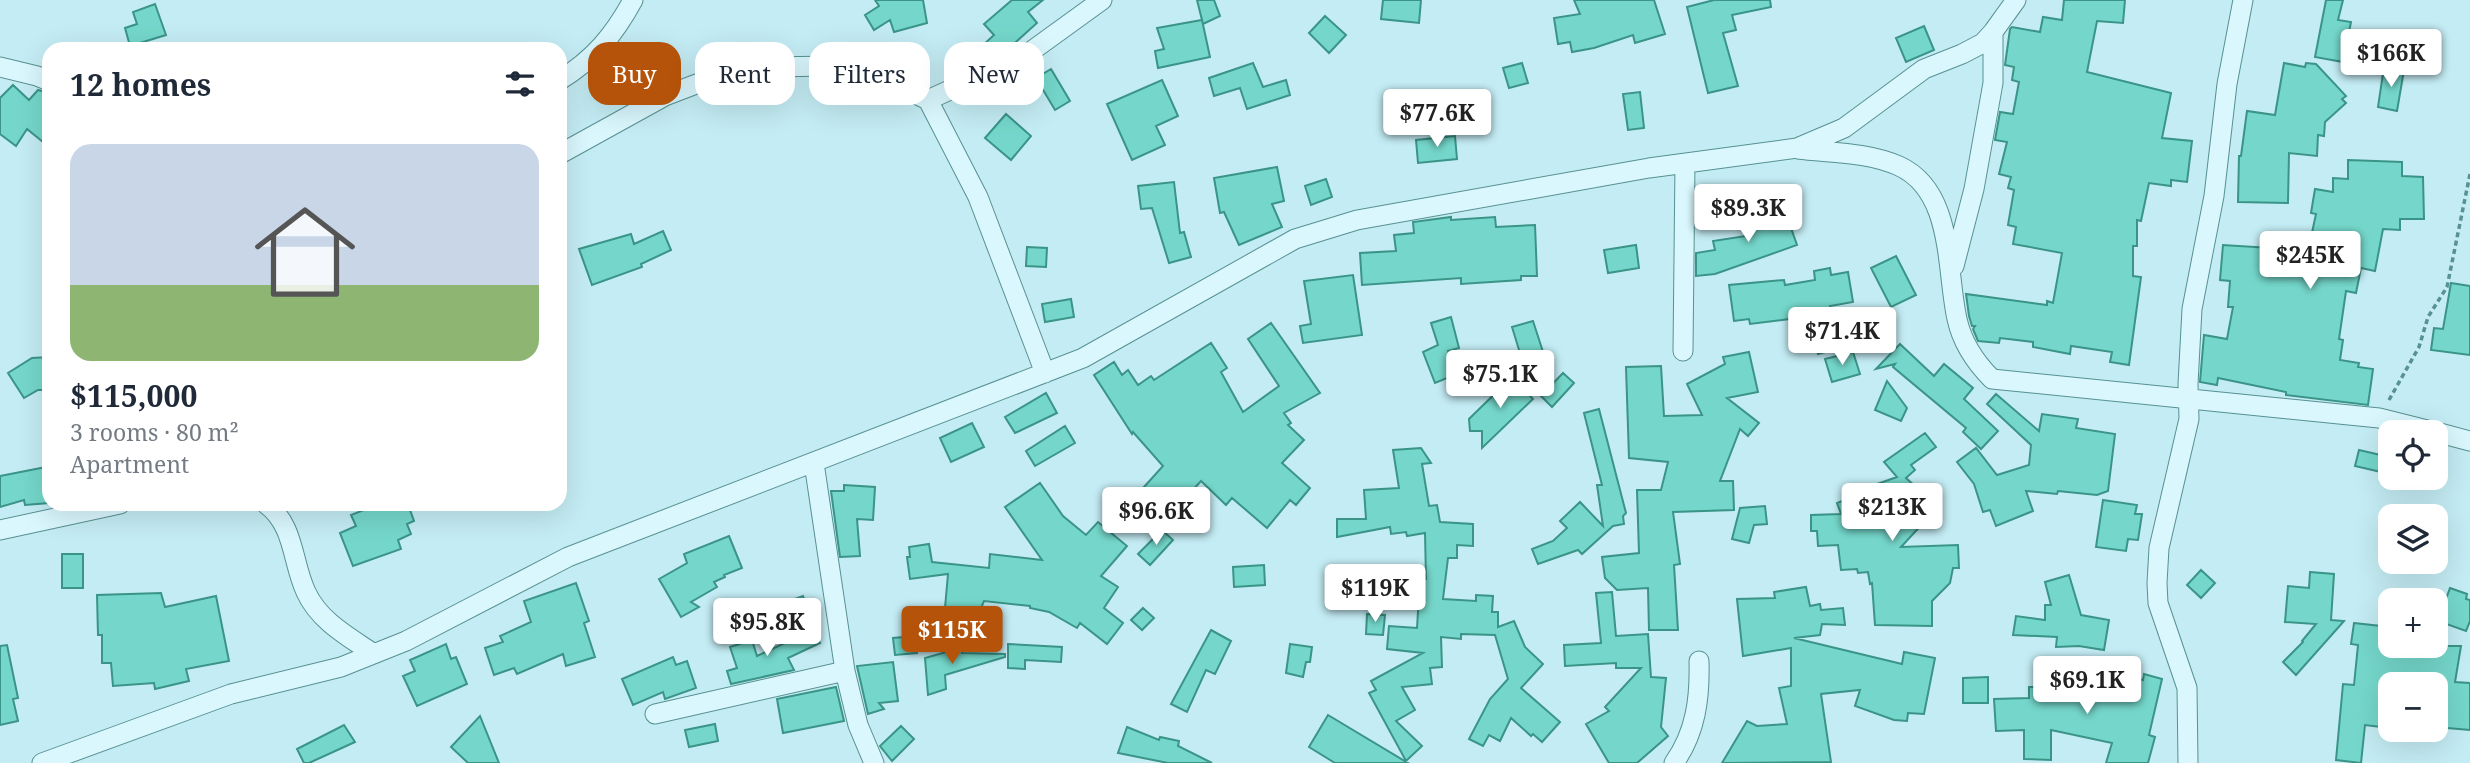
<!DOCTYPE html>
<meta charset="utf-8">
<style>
:root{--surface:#fff;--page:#f2f2f3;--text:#1f2937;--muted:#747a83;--accent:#b45309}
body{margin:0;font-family:"Noto Serif",serif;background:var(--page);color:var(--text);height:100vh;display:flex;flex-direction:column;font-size:26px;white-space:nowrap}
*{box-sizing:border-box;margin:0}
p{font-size:23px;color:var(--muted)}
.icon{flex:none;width:38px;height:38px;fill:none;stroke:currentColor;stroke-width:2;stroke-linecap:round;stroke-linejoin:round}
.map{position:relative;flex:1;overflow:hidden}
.drawer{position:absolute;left:42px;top:42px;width:525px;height:469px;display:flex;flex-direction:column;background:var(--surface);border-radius:21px;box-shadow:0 7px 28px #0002}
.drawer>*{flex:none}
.guide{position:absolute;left:588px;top:42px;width:665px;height:63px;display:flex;gap:14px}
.buttons{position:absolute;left:2378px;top:420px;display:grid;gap:14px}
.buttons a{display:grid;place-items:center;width:70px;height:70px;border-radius:14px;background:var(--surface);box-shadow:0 7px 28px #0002;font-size:35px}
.price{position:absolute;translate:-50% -60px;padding:0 16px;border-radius:7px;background:#fff;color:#222;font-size:23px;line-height:46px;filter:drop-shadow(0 2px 4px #0008)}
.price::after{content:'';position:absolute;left:50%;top:42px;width:21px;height:16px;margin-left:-10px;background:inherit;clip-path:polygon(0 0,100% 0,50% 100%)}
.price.active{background:var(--accent);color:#fff}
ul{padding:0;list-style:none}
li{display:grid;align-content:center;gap:14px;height:371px;padding:0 28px}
li span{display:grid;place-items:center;height:217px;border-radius:21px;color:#555}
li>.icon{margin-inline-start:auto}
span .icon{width:126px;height:126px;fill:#fffc;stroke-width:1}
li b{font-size:30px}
h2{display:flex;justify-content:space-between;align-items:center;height:84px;padding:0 28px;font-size:30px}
.chip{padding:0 24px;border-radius:21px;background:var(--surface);box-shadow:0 7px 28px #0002;font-size:24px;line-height:63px}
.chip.active{background:var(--accent);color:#fff}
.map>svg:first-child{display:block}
</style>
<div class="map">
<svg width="2470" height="763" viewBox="0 0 2470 763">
<rect width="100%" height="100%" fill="#c4ecf4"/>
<path fill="#75d7cb" stroke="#3a9487" stroke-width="2" d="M875 0H923L927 23 894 32 890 20 874 30 865 15 879 6Z
M1012 0H1043L1028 12 1037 23 1006 51 992 57 982 46 994 35 984 24Z
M1197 0H1214L1220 16 1203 24Z
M1383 0H1421L1419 23 1381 19Z
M1574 0H1654L1665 34 1635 43 1633 35 1594 48 1572 52 1570 42 1558 44 1554 18 1580 14Z
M1714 0H1770L1771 7 1732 15 1736 30 1723 33 1738 86 1708 93 1687 7Z
M2064 0H2125L2123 23 2097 21 2087 72 2171 93 2162 138 2192 141 2187 182 2171 180V186L2149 183 2141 221 2137 220V246H2133V276L2141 277 2129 365 2110 362 2112 352 2071 346 2070 354 2033 347V342L2000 338 1999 343 1978 341 1973 329 1975 326H1972L1969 316 1966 294 2047 305V301L2053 303 2062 253 2013 244 2016 227 2008 225 2014 190 2008 188 2011 177 1999 174 2007 142 1995 140 2000 112 2013 114 2019 82 2012 80 2014 67 2005 65 2010 29 2012 27 2040 32 2043 17 2062 20Z
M2326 0H2343L2338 20 2351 22 2343 62 2315 57Z
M155 4 166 35 130 46 125 28 137 24 133 12Z
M1325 16 1346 35 1329 53 1309 33Z
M1202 20 1210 57 1158 68 1155 51 1164 49 1157 28Z
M1924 26 1934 50 1906 62 1896 38Z
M1253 63 1263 87 1286 80 1290 95 1247 109 1240 88 1214 96 1209 78Z
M1522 63 1528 83 1509 88 1503 68Z
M2284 63 2305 67 2306 63 2316 64 2346 96 2342 99 2346 103 2325 122 2324 136 2318 135 2317 156 2289 153 2288 203 2238 202 2239 156H2241L2247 111 2275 115Z
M2384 67 2404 70 2397 111 2378 107Z
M1051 69 1070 101 1055 110 1036 78Z
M1162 80 1178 116 1156 126 1165 145 1132 160 1107 104Z
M13 85 29 100 38 90 49 93V147L27 129 16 146 0 134V98Z
M1640 92 1644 128 1628 130 1623 94Z
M1006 114 1031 136 1011 160 985 138Z
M1455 136 1457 159 1418 163 1416 140Z
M2348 160 2402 162V176L2423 177 2424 219H2400V230L2383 229 2375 271 2361 268 2356 293 2346 291 2339 339 2343 340 2340 360 2359 363 2358 367 2373 369 2368 405 2286 395V392L2218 378 2217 385 2200 382 2204 335 2227 339 2233 307H2228L2230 281 2220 280 2223 245 2287 249V275L2299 276 2304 251H2308L2316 214 2311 213 2315 189 2333 192V178L2348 179Z
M1277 167 1284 201 1272 204 1282 227 1239 245 1224 212 1220 213 1214 178Z
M1326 179 1332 197 1311 205 1305 186Z
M1174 182 1180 233 1184 232 1191 257 1169 263 1152 208 1141 209 1138 186Z
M1769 207 1773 219 1786 214 1797 245 1715 274 1696 276V253L1715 250 1713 241 1746 236 1740 217Z
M1451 217V220L1495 217 1496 227 1535 225 1537 276H1521V280L1461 284V278L1362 285 1360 253 1396 251 1394 235 1414 233 1413 222Z
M663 231 671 250 641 264 642 267 592 285 579 249 631 234 634 244Z
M1636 245 1639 268 1608 273 1604 250Z
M1027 247 1047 248 1046 267 1026 266Z
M1896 256 1916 295 1891 307 1871 268Z
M1830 268 1831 275 1848 272 1853 302 1830 306 1833 320 1824 322 1832 350 1818 354 1806 317 1750 324 1749 319 1734 321 1729 285 1784 280 1785 285 1815 280 1814 271Z
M1353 275 1362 335 1303 343 1300 326 1311 324 1304 281Z
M2451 283 2470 286V355L2431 350 2434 328 2443 329Z
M1071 299 1074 317 1045 322 1042 304Z
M1451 317 1459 348 1448 351 1457 374 1435 383 1423 352 1438 345 1431 323Z
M1533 321 1544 355 1523 363 1512 327Z
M1271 323 1320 393 1284 413 1291 423 1288 425 1304 440 1282 463 1310 488 1296 505 1290 500 1267 528 1232 498 1226 505 1201 481 1172 513 1144 487 1163 466 1133 432 1132 434 1094 375 1114 362 1122 375 1128 370 1138 385 1151 376 1154 380 1211 343 1227 368 1221 372 1243 412 1279 386 1248 339Z
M1900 344 1934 376 1944 364 1973 388 1964 399 1998 431 1981 449 1963 432 1966 428 1893 367 1895 364 1876 369Z
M1749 352 1758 392 1727 398 1759 423 1748 436 1740 429 1720 481H1733L1734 510 1673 512 1680 564 1674 565 1678 630H1649L1648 588 1617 590 1605 578 1602 557 1639 553 1637 490H1661L1668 462 1629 458 1626 367 1661 366 1664 416 1702 415 1687 384 1725 364 1723 357Z
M1853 352 1860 374 1832 382 1825 359Z
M49 357V390H38L24 398 8 373 32 358Z
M1563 373 1574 383 1552 407 1541 396Z
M1512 377 1533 399 1482 448V431H1470L1469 419Z
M1887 381 1907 408 1901 421 1875 410Z
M1046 393 1057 413 1015 433 1005 417Z
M1996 394 2039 431 2042 414 2078 419 2076 428 2115 434 2108 491 2097 495 2058 491 2057 494 2026 491 2033 511 1996 526 1990 510 1983 512 1974 484 1957 462 1976 448 1997 475 2029 465 2031 445 1987 404Z
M1599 409 1626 513 1623 516 1624 524 1613 526 1582 554 1578 550 1538 564 1532 549 1553 541 1567 528 1560 521 1580 502 1603 526 1597 485H1602L1584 413Z
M972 423 984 447 951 462 940 438Z
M1065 426 1075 443 1035 466 1026 451Z
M1925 433 1936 447 1911 465 1915 470 1906 478 1938 507 1901 547 1958 545 1959 568H1953L1950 583 1932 601V626L1875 625 1872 583 1870 584 1868 572 1858 573 1857 569 1841 570 1838 545 1818 546 1817 531H1811V515L1841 514 1837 503 1850 498 1849 494 1897 477 1884 462Z
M1421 448 1431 463 1422 464 1429 506 1437 505 1440 522 1473 524V546L1457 545V558H1448L1443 599 1476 601V595L1493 596 1492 612H1498V627L1514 621 1525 647 1543 664 1521 688 1560 722 1542 742 1533 734 1531 736 1511 718 1500 741 1489 735 1483 746 1469 739 1490 699 1508 679 1495 635 1461 634V639L1441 637 1442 667 1430 668 1432 684 1402 687 1415 710 1396 721 1422 746 1406 761 1369 693 1376 690 1371 681 1423 653 1387 649 1389 626 1417 628 1420 578 1426 579 1425 533 1407 536 1406 532 1391 534 1390 527 1337 537V519H1366L1364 490 1399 488 1393 450Z
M2359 450 2385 456 2381 472 2355 466Z
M46 467 49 503 25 505 24 500 0 507V476Z
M1040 483 1063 516 1086 535 1098 522 1127 546 1101 576 1118 587 1104 608 1123 623 1107 644 1080 623 1077 628 1049 612 1030 608V606L984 601 973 627 944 619 948 574 910 579 907 557H910L909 547 929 544 932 562 989 568 990 554 1042 560 1005 507Z
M844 485 875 487 873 520 857 519 860 556 840 557 831 491H844Z
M2103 500 2137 505 2135 514H2142L2138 540 2128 539 2126 551 2096 547Z
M379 504H399L401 510 409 507 414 521 407 524 411 534 398 540 401 549 353 566 340 533 356 526 351 515Z
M1765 506 1767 524 1754 525 1749 543 1732 539 1740 508Z
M1162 530 1173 540 1150 565 1138 554Z
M729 536 742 568 724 575 725 577 714 582 717 587 691 602 699 607 681 617 659 579 687 563 684 554Z
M62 554H83V588H62Z
M1264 565 1265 585 1234 587 1233 567Z
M2201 570 2215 583 2201 598 2187 585Z
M2310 572 2334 574 2331 620 2344 621 2296 675 2283 662 2303 642 2302 641 2316 624 2285 622 2288 586 2309 588Z
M2069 575 2081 615 2109 620 2104 650 2079 646 2056 647 2057 637 2013 635 2016 616 2045 620V605H2051L2045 582Z
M576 583 589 621 584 623 595 657 566 666 563 654 517 674 514 668 494 675 485 648 503 642 500 636 531 622 524 601Z
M1806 587 1810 606 1820 604 1821 610 1843 608 1845 625 1822 624 1820 635 1794 638 1902 664 1904 652 1935 658 1924 714 1908 713 1907 721 1894 720 1855 706 1860 690 1821 694 1831 762 1722 763 1747 721 1757 726 1787 724 1779 688 1791 686V648L1743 656 1737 599 1775 598 1774 592Z
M2450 588 2467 594 2466 599 2470 600V621L2466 631 2438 621Z
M1612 592 1616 636 1648 634 1651 677 1666 678 1661 727 1668 736 1637 763H1609L1586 724 1609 711 1605 707 1641 668H1616V663L1565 666 1564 645 1601 643 1596 593Z
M161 593 165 607 216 596 229 661 186 669 189 681 155 689 154 683 113 686 111 663H102V635H98L97 595Z
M803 596 812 621 795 627 786 602Z
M1143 608 1154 618 1142 630 1131 620Z
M1367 614 1385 615 1383 635 1366 634Z
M2354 623 2390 627V646H2461L2455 682 2470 683V730L2436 727V684H2390V728L2365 725 2361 763 2336 760 2343 684 2354 685 2358 645 2351 644Z
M813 630 820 643 788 658 794 670 731 684 727 671 737 668 730 647 752 640 757 656Z
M1211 630 1231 641 1215 674 1206 670 1187 712 1171 704Z
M916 636 917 653 895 655 893 638Z
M446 644 451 659 456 657 467 684 417 706 403 676 415 671 410 660Z
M1008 644 1062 647 1061 662 1025 660V669L1008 668Z
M1290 644 1312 647 1310 662H1306L1303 677 1286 673Z
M7 645 18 698 13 699 18 721 0 725V646Z
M964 647 962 653 1005 654V657L945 675 946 689 928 695 925 658Z
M673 657 676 665 687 661 696 688 665 699 663 692 633 705 622 679Z
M893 662 898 701 879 703 884 709 868 714 857 666Z
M2094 669 2143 680 2144 674 2162 679 2149 735 2155 737 2148 763H2106L2112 743 2051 730V760L2024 759V730L1996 731 1994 699 2029 698V687L2091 686Z
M1988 677V703H1963V678Z
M836 687 844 721 783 733 777 699Z
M1328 715 1408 763H1335L1309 747Z
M480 716 499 763H468L451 747Z
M715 724 718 741 689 747 685 730Z
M344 725 355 742 309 763H304L297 749Z
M901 726 914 739 892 761 880 746Z
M1127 727 1159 740 1160 737 1179 741 1178 746 1212 763H1168L1118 753Z"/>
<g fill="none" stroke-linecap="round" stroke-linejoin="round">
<g stroke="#579191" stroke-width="21">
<path id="street" d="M0 67 37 76 49 81
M560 80C594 59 614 35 633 0
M928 100 1026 55 1102 0
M1798 149C1831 153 1868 152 1899 166 1954 191 1946 270 1957 319 1962 342 1976 363 1992 379L2379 418 2435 432
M560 154 665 96 733 70 765 67 834 66 897 85 928 100 978 197 1045 373
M1954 266 1974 189 1993 83V32
M1683 351 1685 163
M2436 432 2470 441
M814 463 845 671 858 725 874 763
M266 504C295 525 292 563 306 592 319 621 349 637 374 654
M0 530 120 504
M655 714 845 671
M42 763 231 694 341 667 406 641 568 557 1083 358 1295 239 1357 220 1649 168 1797 148 1844 128 1924 69 1962 54 1983 43 1993 32 2016 0
M1674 763C1696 732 1700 698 1699 661
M2188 763 2187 688 2158 603 2157 583 2159 548 2189 419 2188 384 2192 309 2214 196 2227 84 2243 0"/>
</g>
<path stroke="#579191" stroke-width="3.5" stroke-dasharray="5 3.5" stroke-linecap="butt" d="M2389 400 2419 347 2428 317 2447 287 2470 174"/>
<use href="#street" stroke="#d9f7fd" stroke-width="19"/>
</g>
</svg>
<div class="buttons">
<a><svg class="icon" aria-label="locate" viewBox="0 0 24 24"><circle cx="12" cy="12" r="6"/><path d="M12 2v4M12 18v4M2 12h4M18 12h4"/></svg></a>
<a><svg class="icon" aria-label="layers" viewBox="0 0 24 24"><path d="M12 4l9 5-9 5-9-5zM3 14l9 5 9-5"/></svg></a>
<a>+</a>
<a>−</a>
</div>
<b class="price" style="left:2391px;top:89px">$166K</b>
<b class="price" style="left:1437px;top:149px">$77.6K</b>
<b class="price" style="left:1748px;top:244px">$89.3K</b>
<b class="price" style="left:2310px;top:291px">$245K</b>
<b class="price" style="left:1842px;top:367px">$71.4K</b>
<b class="price" style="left:1500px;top:410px">$75.1K</b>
<b class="price" style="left:1892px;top:543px">$213K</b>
<b class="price" style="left:1156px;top:547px">$96.6K</b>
<b class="price" style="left:1375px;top:624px">$119K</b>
<b class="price" style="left:767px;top:658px">$95.8K</b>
<b class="price active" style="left:952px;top:666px">$115K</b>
<b class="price" style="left:2087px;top:716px">$69.1K</b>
<div class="guide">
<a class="chip active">Buy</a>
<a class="chip">Rent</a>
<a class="chip">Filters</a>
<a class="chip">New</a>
</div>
<section class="drawer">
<h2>12 homes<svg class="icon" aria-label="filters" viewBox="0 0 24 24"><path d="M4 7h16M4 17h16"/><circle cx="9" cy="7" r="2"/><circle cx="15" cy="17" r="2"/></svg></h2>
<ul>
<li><span style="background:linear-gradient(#c9d6e8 65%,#8fb573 0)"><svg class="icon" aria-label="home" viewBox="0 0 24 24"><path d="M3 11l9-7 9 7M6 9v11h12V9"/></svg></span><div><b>$115,000</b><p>3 rooms · 80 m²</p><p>Apartment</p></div></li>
</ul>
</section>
</div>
